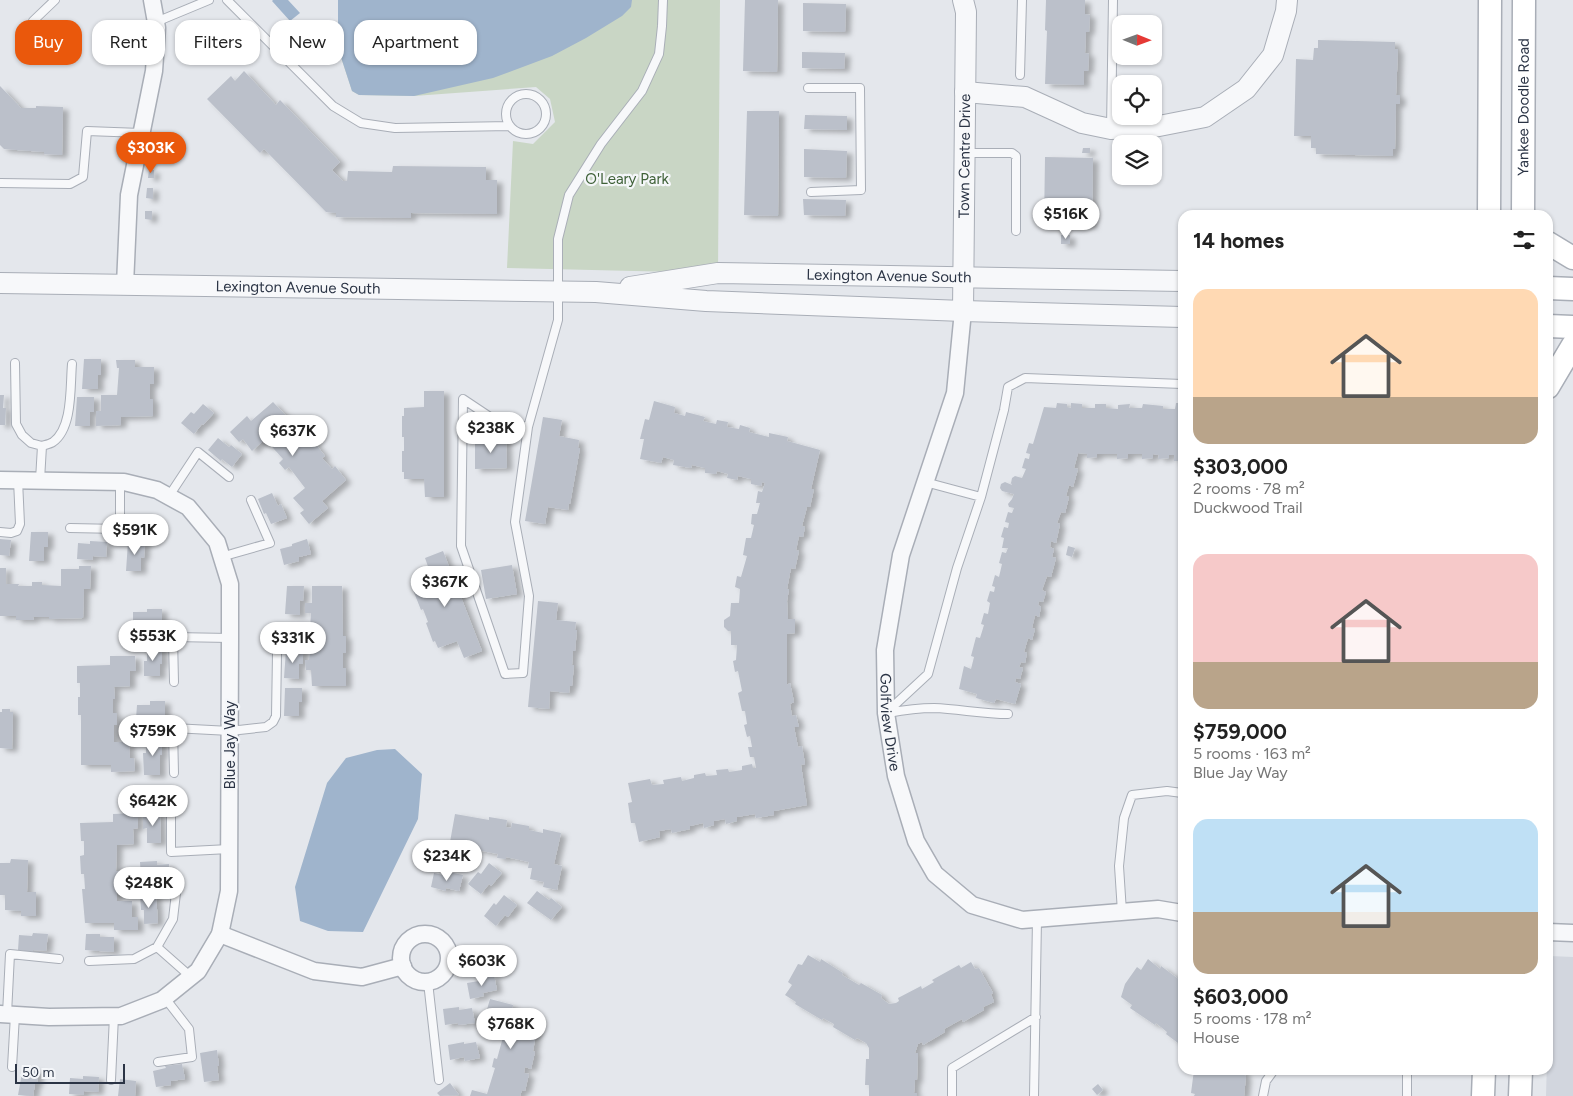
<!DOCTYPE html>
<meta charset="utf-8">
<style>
:root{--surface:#fff;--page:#f2f2f2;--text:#222;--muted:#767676;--accent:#ea580c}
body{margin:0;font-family:Figtree,sans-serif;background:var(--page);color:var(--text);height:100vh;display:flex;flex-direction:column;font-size:19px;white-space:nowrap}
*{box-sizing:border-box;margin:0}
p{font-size:16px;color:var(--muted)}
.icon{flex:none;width:28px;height:28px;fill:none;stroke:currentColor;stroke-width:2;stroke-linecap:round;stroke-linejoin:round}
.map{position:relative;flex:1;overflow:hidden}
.side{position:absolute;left:1178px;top:210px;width:375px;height:865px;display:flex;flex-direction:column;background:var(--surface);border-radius:15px;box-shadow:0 1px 4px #0004}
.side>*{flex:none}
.hud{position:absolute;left:15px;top:20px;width:475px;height:45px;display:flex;gap:10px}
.needle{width:32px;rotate:91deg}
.buttons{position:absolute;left:1112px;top:15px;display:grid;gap:10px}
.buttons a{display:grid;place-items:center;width:50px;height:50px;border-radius:10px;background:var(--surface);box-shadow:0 1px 4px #0004;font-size:25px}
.scale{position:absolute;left:15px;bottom:12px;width:110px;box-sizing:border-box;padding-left:5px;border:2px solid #2b3445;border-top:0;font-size:14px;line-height:18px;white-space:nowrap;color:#2b3445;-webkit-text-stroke:4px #f4f6f9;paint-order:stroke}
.price{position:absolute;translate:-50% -42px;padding:0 11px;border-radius:18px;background:#fff;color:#222;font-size:16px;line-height:32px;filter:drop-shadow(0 1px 2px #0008)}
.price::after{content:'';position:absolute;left:50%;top:30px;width:15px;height:11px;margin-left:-8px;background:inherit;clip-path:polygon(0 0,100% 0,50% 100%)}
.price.selected{background:var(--accent);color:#fff}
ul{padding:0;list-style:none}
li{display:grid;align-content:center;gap:10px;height:265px;padding:0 15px}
li span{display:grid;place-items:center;height:155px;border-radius:15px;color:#555}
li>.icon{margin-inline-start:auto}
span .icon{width:90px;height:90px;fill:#fffc;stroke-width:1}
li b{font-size:21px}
h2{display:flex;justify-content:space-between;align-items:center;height:60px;padding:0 15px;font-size:21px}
.pill{padding:0 18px;border-radius:15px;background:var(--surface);box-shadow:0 1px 4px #0004;font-size:18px;line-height:45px}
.pill.selected{background:var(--accent);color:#fff}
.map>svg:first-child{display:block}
</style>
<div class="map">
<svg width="1573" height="1096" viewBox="0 0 1573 1096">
<defs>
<filter id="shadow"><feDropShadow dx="5.5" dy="3" stdDeviation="2.5" flood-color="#0004"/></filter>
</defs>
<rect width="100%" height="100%" fill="#e4e7ec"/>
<path fill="#d2d6de" d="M1550 956 1573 957V1096H1546Z"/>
<path fill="#c9d6c5" d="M338 0H720L718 273 507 268 513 141 533 144 555 122 550 99 536 87 414 96 359 95 352 91 338 48Z"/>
<path fill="#9fb4cc" d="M273 0H288L300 13 290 21 272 1Z
M338 0H632L631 7 622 16 586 38 552 56 493 78 414 96 359 95 352 91 338 48Z
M395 749 422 774 418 819 363 932 328 931 300 921 295 887 327 783 346 758 377 750Z"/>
<path fill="#bbc0ca" filter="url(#shadow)" d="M745 0H778L777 72 743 71Z
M1046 0H1085V14L1090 15 1089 32H1086L1085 53 1089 54 1088 71H1084V85L1045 84 1047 31 1045 30Z
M803 3 846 4 845 32 803 31Z
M297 30 302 36 296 41 291 35Z
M1318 40 1395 42V49H1398L1396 95H1400V104H1396L1395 149H1393V156L1316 154V148H1311V136H1294L1296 59 1313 60 1314 48H1318Z
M802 52 845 53 844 69 802 68Z
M244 71 276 105 280 100 340 162 332 170 343 181H347L348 171 392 172 393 166 486 167V180H497V214L411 213V218L336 217V213L326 212 264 149 260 153 207 99 231 76 235 81Z
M0 86 21 108H36V106L63 107 62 155 44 154V152L4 149 0 145Z
M747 111H779L778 216 744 215Z
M805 115 847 116V130L804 129Z
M1083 148H1090V153H1082Z
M804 149 847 151 846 178 804 177Z
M1045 157 1093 158 1092 226 1044 225Z
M149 170H154V178H148Z
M147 188H153V199L146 198Z
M803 199 846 200 845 216 804 215Z
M145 211H152V220L145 219Z
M1061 235H1070V244H1061Z
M84 359H101V375H98V389H82Z
M116 360H135V367H154V384H150V399H153V416L121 417V425L96 426V411H101V395H117L119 368H117Z
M424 391H444V497H425L424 479H404V472H402V451H404V437H402V416H404V408L424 407Z
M0 395H4L3 408H6L5 425H0Z
M77 397H94V412H90V426H75Z
M654 401 675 407 674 413 685 416 686 412 705 417 703 421 716 424 717 420 728 422 727 427 739 429 740 425 750 428 749 432 769 437V433L788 437 787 441 820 450 811 489H814L810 507H807L802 526 805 527 803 537 799 536 796 550 799 551 795 569 791 568 787 589H789L787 601 788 619H795V633L787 634V685L790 683 794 702 790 704 792 716 796 715 799 727H794L798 747 802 746 805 764 801 765 807 805 774 811V815L756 818 755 814 737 817V821L726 824 725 819 714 821V825L704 828 703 823 690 826V829L672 833 671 829 659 831 660 837 639 842 635 823H631L628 803 632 802 628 783 650 779 652 785 664 784 663 780 681 777 682 781 694 778V775L705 773 706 776 717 775 716 770 728 769 729 772 742 770V766L752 764 753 768H756L754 757H750L748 747H752L750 736 747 737 744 725 747 724 745 711H742L738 693 742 691 738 671 735 672 733 661 736 660 737 645H731V631H728L724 627V620L730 616 731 603H739L740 589 735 587 737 576 741 577 747 556 743 555 746 538H751L754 525 751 524 752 514H757L760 503H756L758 491 762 492 765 483 762 482 761 486 751 484V479L738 476 737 480 727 478 728 474 717 471 716 474 705 473V468L692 465 691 468 673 465 674 460 663 457 661 463 640 459 644 439H640L645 419 649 420Z
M273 402 296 426 298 424 310 439 306 442 309 446 314 442 325 456 322 458 332 469 335 466 346 480 322 501 328 508 309 524 300 513 304 510 293 498 305 488 289 467 285 470 279 463 283 459 265 439 252 451 243 439 239 442 230 432 247 416 251 421Z
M1057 403 1067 404V407L1071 408V403L1082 404V408H1095V404H1106V408L1118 409V405L1130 404 1129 408H1142L1143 404 1163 406V409H1175L1176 403H1182V461H1174V455H1169V458L1158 459 1159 455 1153 454V458L1142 459V454H1128V458L1117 459V454H1097V457L1087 458V454L1078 453 1074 468 1078 469 1073 487 1069 485 1066 496 1069 497 1065 513 1061 512 1057 523 1060 524 1056 543 1051 541 1050 547 1054 549 1052 557 1056 558 1051 577 1047 576 1042 590 1046 592 1043 602 1039 601 1038 605 1041 607 1039 617 1035 615 1032 628 1035 629 1032 640 1028 638 1024 652 1027 653 1025 663 1021 662 1019 667 1023 668 1020 679 1016 678 1015 682 1021 684 1015 704 996 699 994 703 976 698 977 694 959 689 964 666 971 669 974 657 971 656 976 637 980 638 984 625 981 624 984 613 988 614 990 603 987 601 990 591 994 592 995 587 992 586 995 575 999 577 1002 564 999 563 1002 552 1006 553 1008 548H1002L1004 538 1001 537 1004 527 1008 528 1009 523 1005 522 1008 512 1012 513 1014 508 1009 507 1008 504 1012 499 1014 494 1002 491 1000 488 1001 484 1005 482 1012 485 1011 483 1012 478 1015 476 1022 478 1026 469 1022 468 1025 458 1029 459 1030 454 1026 453 1029 443 1033 444 1044 407 1056 408Z
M203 404 214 413 203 425 202 424 194 434 181 423 191 412 194 414Z
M543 417 562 420 559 436 579 440 578 448H580L570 504 569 503 568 510 548 507 545 524 525 521Z
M218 438 229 447 231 445 242 454 232 467 222 459 221 461 208 450Z
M506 438 507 468 475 469V439Z
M272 493 278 506 281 504 287 518 271 524 266 513 264 514 258 499Z
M31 532H48V547H44V561H29Z
M0 539 11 540 9 556 0 555Z
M307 539 311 554 299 557V561L284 565 280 549 292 546V544Z
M90 541 107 542 106 557 93 556 92 560 77 559 78 543 90 544Z
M128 542H145L144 558 141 557V571H126Z
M1068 546 1075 548 1072 557 1066 555Z
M443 551 482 651 464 658 457 641 438 648 435 641 433 642 426 623 428 622 423 609 421 610 413 590 416 589 413 582 431 575 425 558Z
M512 565 517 594 486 599 481 570Z
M79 566H91L90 589H84L83 618 49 619V617H33L34 620H16V616H0V568H6V584H19L18 586H32V582H42V585L61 586V569H79Z
M287 586H304L303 601 300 600V615L285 614Z
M312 586H342L343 636H346V653H343V668H346V686H312L311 670H306L305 660H309L311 638H307V629H310L311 613H305V603H312Z
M538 601 558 603 556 620 576 622 575 630H577L575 651H573L572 665H574L572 686H570L569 693 550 691 549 709 528 707Z
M147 609H162V626H150V628H133V612H147Z
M147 647H162V664H160V676H144V661H147Z
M286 650H303V664H299V679L284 678Z
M110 656H135L136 671H130V686L114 687 115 699H113V713H117V725H114V742H129L130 758H134L135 771 111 772V765H81V715H78V697H80V683H77V666L110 665Z
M285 688H302V702H299V716H284Z
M150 701H165V718L152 717V720L136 719 137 705H150Z
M2 709H10V712H13L12 749 0 748V712H2Z
M162 738V755H160V775H144L143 753H146V739Z
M138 813V828L133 829 134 844 117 845 116 871H122V881H117V901H132V917H138V930H114V923H85L82 889H85L84 874H81L80 856 84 855V841H81L80 823 113 822V814Z
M160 813 161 843H147V828L143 829V814Z
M455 814 489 820V817L507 820 506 827 511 828 512 823 529 826V830L543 833V829L561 833 554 864 562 866 557 890 543 887 544 882 530 879 532 868H528L529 862 506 857V859L497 858 498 854 471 849 468 865 453 862 452 866 438 863 443 840 450 842Z
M11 859 28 860 27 892H36V916H21V911L5 910V895H0V863H10Z
M157 861V865L169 864 170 880 155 881 154 877 141 878 140 862Z
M489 863 502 873 491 886 489 884 481 894 468 884 478 872 481 874Z
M449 872 463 875 459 891 446 888V891L431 887 434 873 448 876Z
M537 891 549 900 551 898 562 907 551 920 527 903Z
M140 895H156L158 923 144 924V910H141Z
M504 895 517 905 508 917 505 915 496 926 484 916 494 903 496 905Z
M33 933 48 934 46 951 33 950V952L18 950 19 935 32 936Z
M86 934H100V937H114V952L85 950Z
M808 955 820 962 821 959 843 973 842 975 859 985 861 983 882 995 881 998 889 1004 896 1003 899 1001 898 998 921 986 922 989 934 982 932 980 959 965 961 968 971 962 975 969 979 968 993 993 991 994 994 1002 983 1007 984 1010 963 1022 962 1019 944 1029 945 1032 923 1045 922 1042 918 1044 915 1053H918L917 1080H915L914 1093H917V1096H869V1085H865L866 1059H869V1048L866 1043 857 1038 855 1040 833 1027 834 1024 823 1018 822 1020 795 1004 796 1002 785 995 792 985 788 982 798 964 802 965Z
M1148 959 1160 969 1161 966 1181 981 1179 983 1182 985V1046L1166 1034 1167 1032 1156 1023 1155 1025 1130 1008 1132 1005 1121 997 1125 984 1137 967 1141 970Z
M494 975 497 990 483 993 484 996 470 999 467 983 479 981V978Z
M490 999 513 1005 512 1011 539 1018 533 1051 535 1052 531 1069 525 1067 524 1073 529 1074 525 1091 522 1090 520 1096H470L472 1090 487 1094 495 1068 492 1067 494 1058 497 1059 503 1037 497 1035 498 1031 488 1029 491 1015 486 1013Z
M459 1007V1010L472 1008 475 1023 458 1025V1023L445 1025 443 1009Z
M464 1042V1044L476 1042 480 1058 465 1061 464 1057 450 1060 448 1045Z
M217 1050 219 1066H217L219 1080 204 1082 200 1053Z
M182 1064 185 1079 171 1081V1085L156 1087 153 1071 166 1068 165 1066Z
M23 1067 39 1069 37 1084H35L33 1096 18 1095Z
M1194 1070H1244V1075L1246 1076 1244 1096H1194L1195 1094 1191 1093Z
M83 1076 99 1077 98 1092 84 1091V1095L69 1094 70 1078 83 1079Z
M120 1079 136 1081 135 1096H118Z
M450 1083 459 1095 440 1096 437 1093Z
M1098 1084 1103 1090 1097 1095 1092 1089Z"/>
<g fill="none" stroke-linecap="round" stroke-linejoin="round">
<g stroke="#a9aeb7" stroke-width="10">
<path id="service" d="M227 0 333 106 361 123 395 128 510 126
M33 21 55 0
M156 22 209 0
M1020 75 1022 0
M808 88H860L861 190 811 192
M506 114a20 20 0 1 1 40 0a20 20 0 1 1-40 0Z
M1111 129 1113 0
M965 153H1012L1016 156V231
M0 183 70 184 83 177 87 131 141 133
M15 363 16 424 22 435 31 443 42 446 40 480
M528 427 499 423 463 399 461 546 505 674 523 673 529 596 515 522 528 427 558 320V239L569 195 601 144 642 91 659 54 662 26 663 0
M42 446C45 445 50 444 53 442 73 428 70 386 72 364
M925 482 981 497 1004 410 1008 387 1025 378 1182 384
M169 496 198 452 229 477
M70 528 120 529V482
M0 532 11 533 17 531 20 524 18 480
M221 557 270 543 251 500
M174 682 173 637 230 638
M887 712 928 674 957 568 981 497
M888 713C904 710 918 708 934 708 959 709 983 714 1008 714
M174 773 173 728 230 731 266 727 273 722 276 716 277 653
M171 811V852L229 849
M1122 912 1119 866 1124 818 1132 795 1167 791 1182 793
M157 947 173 919 176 893
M89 961 134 959 157 947 191 977
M428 982 439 1080
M7 1014 10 954 59 959
M158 1062 192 1057 189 1029 165 998
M12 1067 15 1015
M111 1080 114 1016
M952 1096V1068L1036 1017
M1034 1096 1037 919
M1263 1096 1266 1081 1274 1070
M1407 1096V1070"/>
</g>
<g stroke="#a9aeb7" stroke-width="19">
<g id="minor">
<path d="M125 285 129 195 154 71 157 28 152 0"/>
<path id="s1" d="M963 311 955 393 901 555 885 650 886 713 896 776 916 841 935 874 972 905 1022 920 1158 909 1182 913"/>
<path d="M0 480 124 482 157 490 188 507 217 542 230 584V638L229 891 220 934 198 971 162 1000 121 1016 49 1017 0 1014"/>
<path d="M1548 932 1573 933"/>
<path d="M220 934 314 971 362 977 403 966"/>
<circle cx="425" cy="958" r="24"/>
</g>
</g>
<g stroke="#a9aeb7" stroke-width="22">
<g id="tertiary">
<path d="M965 92 1025 97 1082 123 1111 129 1154 127 1205 117 1246 89 1273 55 1286 11 1287 0"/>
<path id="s2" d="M0 283 596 292 706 301 963 311 1182 317"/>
<path id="s3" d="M630 287 718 273 1182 281"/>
<path id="s4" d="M963 311 966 12 963 0"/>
</g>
</g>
<g stroke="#a9aeb7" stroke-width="25">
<g id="secondary">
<path d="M1489 215 1490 0"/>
<path id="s5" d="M1523 215 1524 0"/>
<path d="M1548 243 1573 258"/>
<path d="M1548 288 1573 289"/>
<path d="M1548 326 1573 327"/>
<path d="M1548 387 1573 345"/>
<path d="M1483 1096 1484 1070"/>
<path d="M1520 1096 1521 1070"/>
</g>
</g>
<use href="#service" stroke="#f7f8fa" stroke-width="8"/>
<use href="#minor" stroke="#f7f8fa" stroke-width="16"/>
<use href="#tertiary" stroke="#f7f8fa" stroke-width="20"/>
<use href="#secondary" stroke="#fff" stroke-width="22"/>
</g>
<g text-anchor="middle" stroke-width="4.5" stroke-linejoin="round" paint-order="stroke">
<g font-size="15" fill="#2b3445" stroke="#f4f6f9">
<text dy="5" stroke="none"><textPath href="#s5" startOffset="108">Yankee Doodle Road</textPath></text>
<text dy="5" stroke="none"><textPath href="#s4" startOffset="155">Town Centre Drive</textPath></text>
<text dy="5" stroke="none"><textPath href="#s3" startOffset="260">Lexington Avenue South</textPath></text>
<text dy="5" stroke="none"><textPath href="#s2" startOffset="298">Lexington Avenue South</textPath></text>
<text dy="5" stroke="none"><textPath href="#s1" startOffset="422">Golfview Drive</textPath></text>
<text transform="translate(230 745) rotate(-90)" y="5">Blue Jay Way</text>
</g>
<g font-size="15" fill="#3f6138" stroke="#f4f6f9">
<text x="627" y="184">O'Leary Park</text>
</g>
</g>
</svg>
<div class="buttons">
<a><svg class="needle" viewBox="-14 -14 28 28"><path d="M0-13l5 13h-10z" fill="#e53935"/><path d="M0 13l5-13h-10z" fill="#767676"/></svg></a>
<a><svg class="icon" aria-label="locate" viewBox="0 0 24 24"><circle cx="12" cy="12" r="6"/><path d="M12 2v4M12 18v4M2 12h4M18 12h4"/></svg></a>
<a><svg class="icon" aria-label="layers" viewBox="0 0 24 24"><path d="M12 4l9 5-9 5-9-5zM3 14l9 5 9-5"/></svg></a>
</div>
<div class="scale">50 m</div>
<b class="price selected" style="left:151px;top:174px">$303K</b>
<b class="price" style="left:1066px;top:240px">$516K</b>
<b class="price" style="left:491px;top:454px">$238K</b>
<b class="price" style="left:293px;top:457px">$637K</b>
<b class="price" style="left:135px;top:556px">$591K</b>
<b class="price" style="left:445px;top:608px">$367K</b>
<b class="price" style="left:153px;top:662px">$553K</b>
<b class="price" style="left:293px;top:664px">$331K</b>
<b class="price" style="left:153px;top:757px">$759K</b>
<b class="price" style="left:153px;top:827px">$642K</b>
<b class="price" style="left:447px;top:882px">$234K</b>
<b class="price" style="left:149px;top:909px">$248K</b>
<b class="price" style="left:482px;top:987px">$603K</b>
<b class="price" style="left:511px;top:1050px">$768K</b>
<div class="hud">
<a class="pill selected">Buy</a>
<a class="pill">Rent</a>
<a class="pill">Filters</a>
<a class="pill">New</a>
<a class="pill">Apartment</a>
</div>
<section class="side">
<h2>14 homes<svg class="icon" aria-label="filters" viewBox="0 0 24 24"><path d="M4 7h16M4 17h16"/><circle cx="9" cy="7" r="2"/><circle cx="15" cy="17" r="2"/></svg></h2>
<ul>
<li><span style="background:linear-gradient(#ffd9b3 70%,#b9a48a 0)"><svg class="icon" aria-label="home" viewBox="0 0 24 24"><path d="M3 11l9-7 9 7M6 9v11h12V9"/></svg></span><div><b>$303,000</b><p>2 rooms · 78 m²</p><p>Duckwood Trail</p></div></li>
<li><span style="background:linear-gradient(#f6c9c9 70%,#b9a48a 0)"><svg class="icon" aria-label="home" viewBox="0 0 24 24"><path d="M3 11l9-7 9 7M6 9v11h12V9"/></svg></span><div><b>$759,000</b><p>5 rooms · 163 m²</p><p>Blue Jay Way</p></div></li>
<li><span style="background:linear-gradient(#bfe0f5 60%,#b9a48a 0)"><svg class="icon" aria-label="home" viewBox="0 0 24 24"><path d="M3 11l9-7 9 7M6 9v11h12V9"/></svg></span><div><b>$603,000</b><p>5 rooms · 178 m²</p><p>House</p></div></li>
</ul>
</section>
</div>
